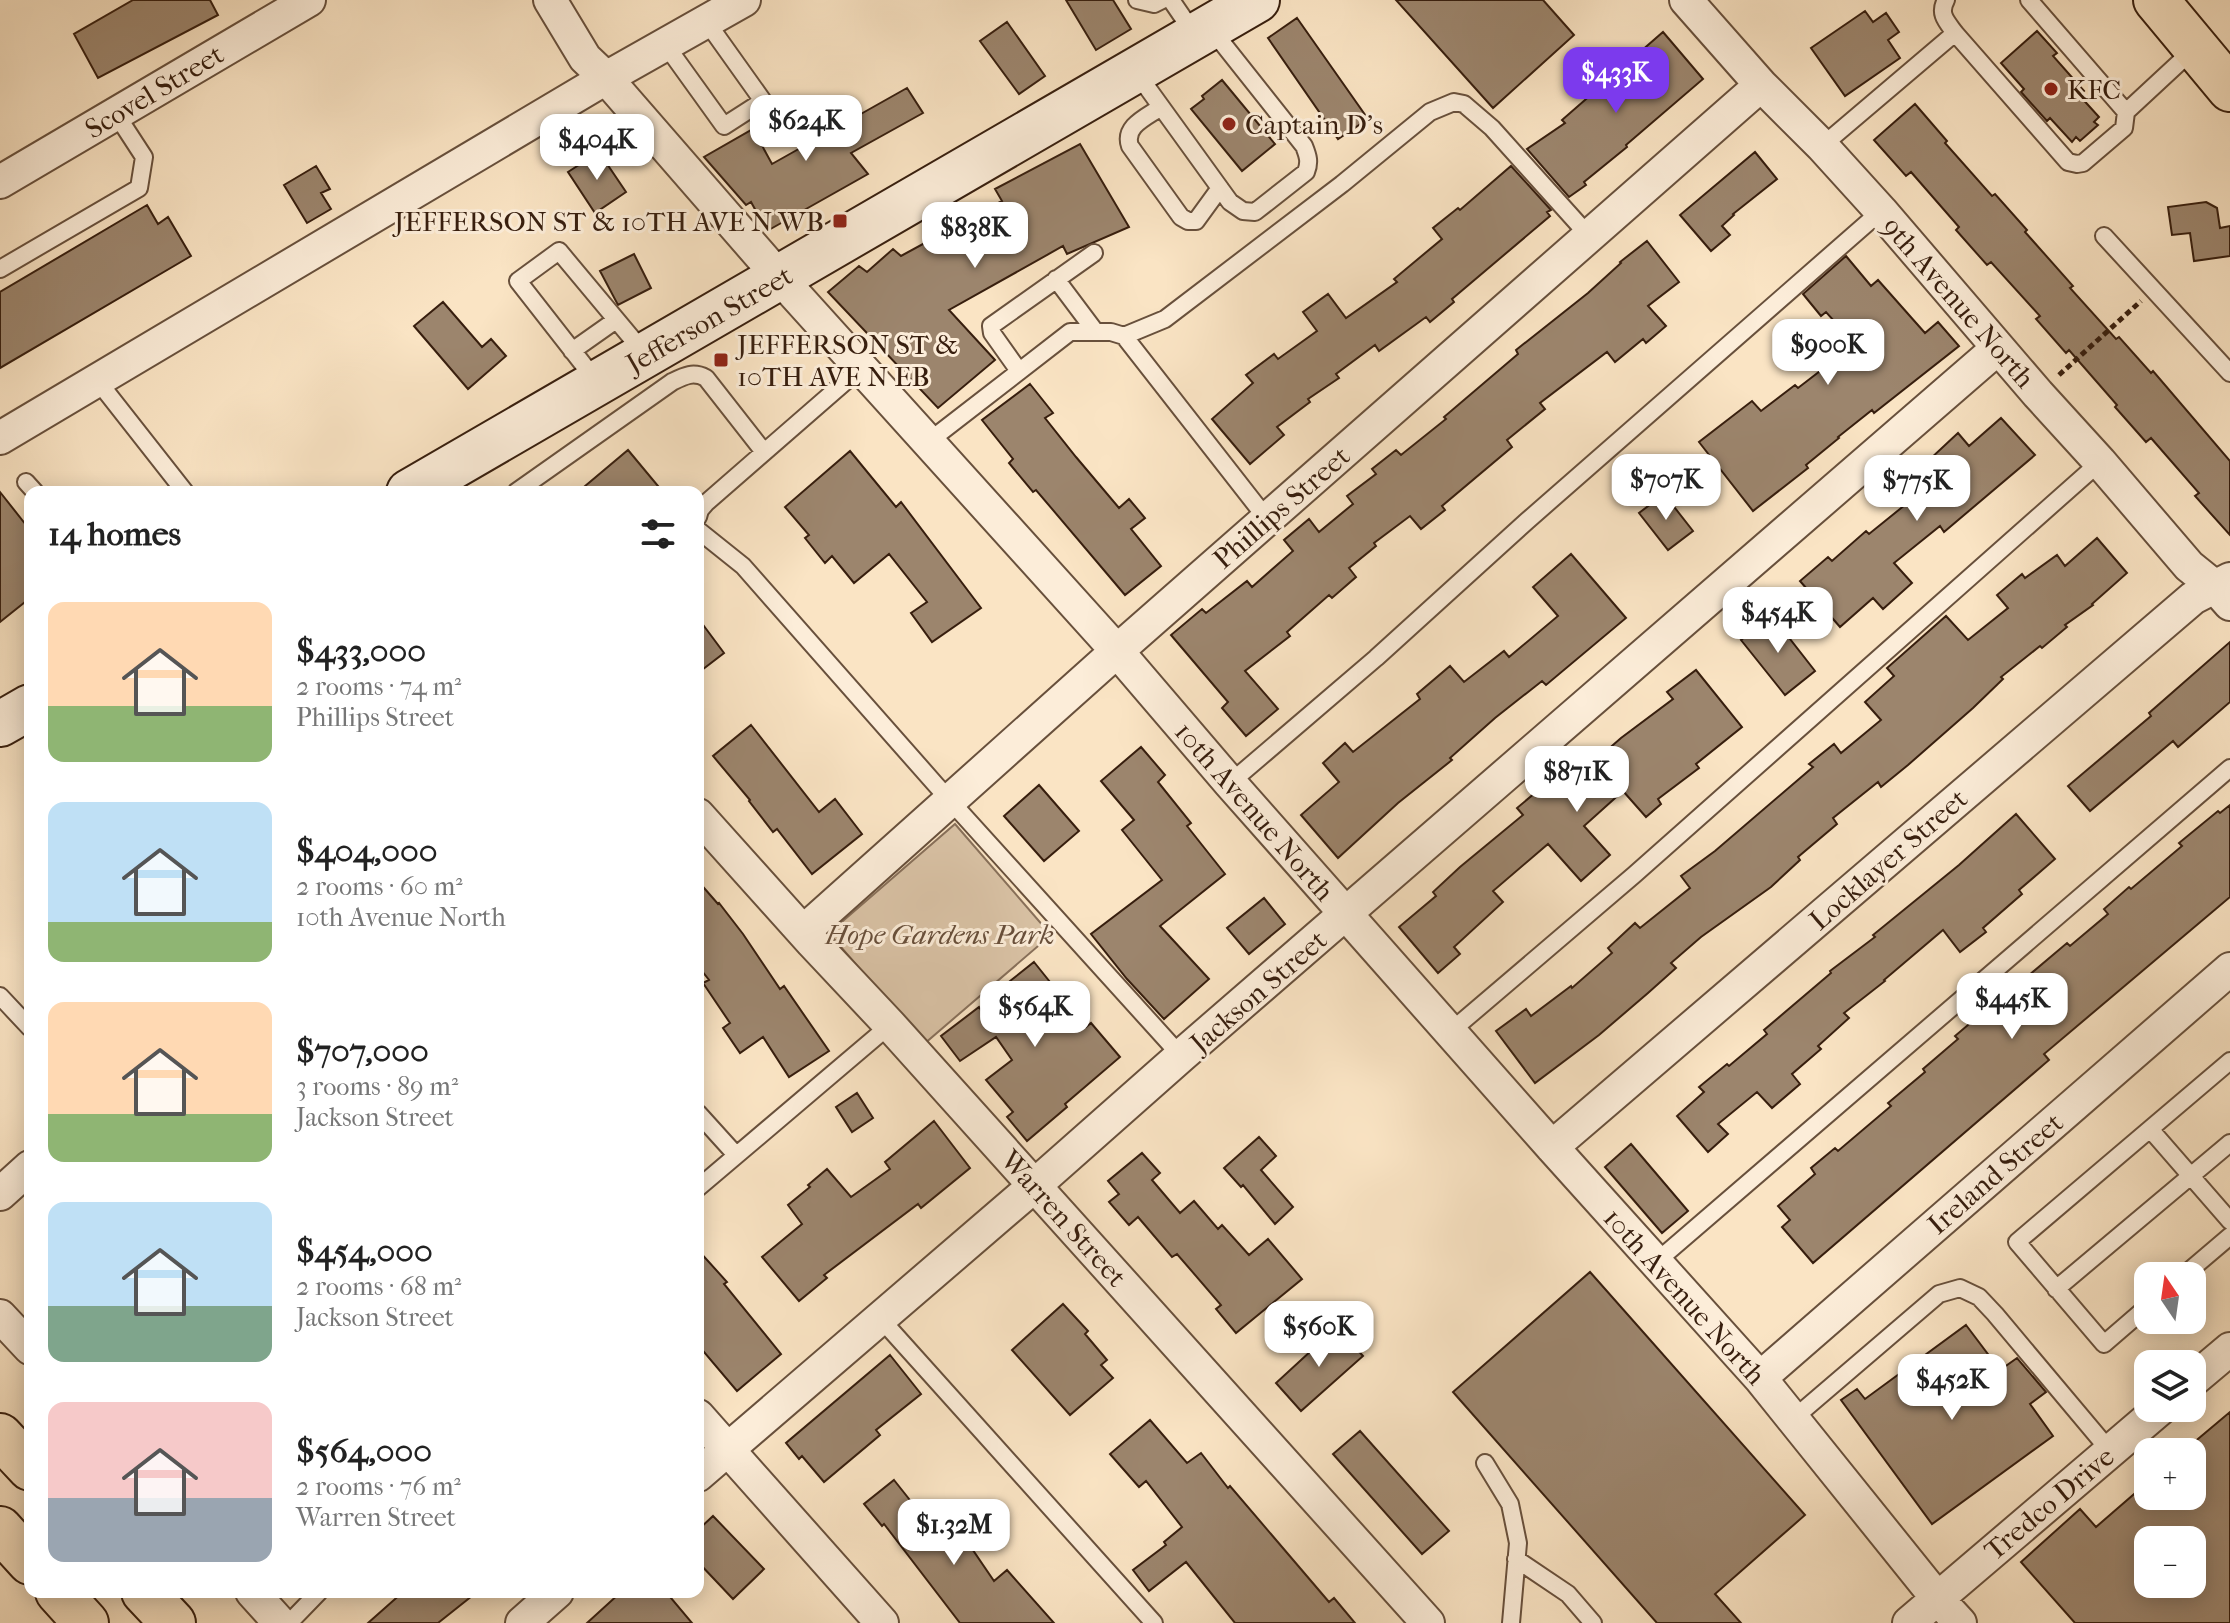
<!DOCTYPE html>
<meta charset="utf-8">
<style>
:root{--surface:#fff;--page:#f6f6f6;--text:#222;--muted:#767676;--accent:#7c3aed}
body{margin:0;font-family:"IM FELL French Canon",serif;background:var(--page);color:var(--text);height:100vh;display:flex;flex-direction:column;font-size:30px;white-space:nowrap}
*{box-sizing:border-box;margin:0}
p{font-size:26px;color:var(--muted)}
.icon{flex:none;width:44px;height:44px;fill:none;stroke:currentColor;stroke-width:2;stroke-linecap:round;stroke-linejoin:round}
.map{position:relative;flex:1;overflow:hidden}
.drawer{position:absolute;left:24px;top:486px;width:680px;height:1112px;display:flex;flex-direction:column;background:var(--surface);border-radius:16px;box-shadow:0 4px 20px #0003}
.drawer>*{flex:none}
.needle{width:52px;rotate:347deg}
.fabs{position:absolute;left:2134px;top:1262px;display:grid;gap:16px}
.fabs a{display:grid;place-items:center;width:72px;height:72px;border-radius:16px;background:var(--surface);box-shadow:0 4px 20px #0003;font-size:40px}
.price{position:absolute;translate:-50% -68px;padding:0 18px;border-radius:16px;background:#fff;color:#222;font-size:26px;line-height:52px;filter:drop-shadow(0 2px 4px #0008)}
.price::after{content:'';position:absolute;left:50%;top:48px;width:24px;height:18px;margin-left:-12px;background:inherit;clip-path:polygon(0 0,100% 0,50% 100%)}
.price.active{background:var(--accent);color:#fff}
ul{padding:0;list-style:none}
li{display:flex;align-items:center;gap:24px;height:200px;padding:0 24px}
li span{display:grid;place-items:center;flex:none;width:224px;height:160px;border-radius:16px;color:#555}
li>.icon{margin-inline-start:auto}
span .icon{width:96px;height:96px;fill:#fffc;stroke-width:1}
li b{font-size:34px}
h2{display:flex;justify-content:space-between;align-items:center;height:96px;padding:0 24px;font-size:34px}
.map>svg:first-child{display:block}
</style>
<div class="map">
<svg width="2230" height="1623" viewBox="0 0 2230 1623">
<rect width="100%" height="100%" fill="#fae4c4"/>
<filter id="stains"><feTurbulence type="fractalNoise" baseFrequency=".0025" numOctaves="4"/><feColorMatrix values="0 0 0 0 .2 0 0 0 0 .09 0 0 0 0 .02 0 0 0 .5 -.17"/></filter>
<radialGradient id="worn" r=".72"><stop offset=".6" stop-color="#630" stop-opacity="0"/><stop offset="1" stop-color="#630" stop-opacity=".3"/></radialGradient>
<path fill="#d9c2a5" stroke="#88705a" stroke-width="2" d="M955 824 1051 935 924 1044 829 933Z"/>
<path fill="#9c856d" stroke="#371e0e" stroke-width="2" fill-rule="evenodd" d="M133 0H210L218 15 98 78 74 34Z
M1066 0H1113L1131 29 1096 50Z
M1396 0H1543L1574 35 1493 108Z
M1865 11 1873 22 1886 13 1899 32 1888 40 1900 58 1845 96 1811 48Z
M1297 18 1368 119 1338 139 1268 38Z
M1007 22 1045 76 1019 94 980 41Z
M2037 31 2057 53 2053 56 2084 91 2079 95 2099 117 2094 122 2098 125 2080 141 2076 137 2072 142 2050 118 2047 121 2021 92 2024 89 2001 63Z
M1663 32 1703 79 1626 145 1627 147 1584 182 1586 185 1569 197 1527 149 1565 123 1562 120Z
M1222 80 1275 144 1242 171 1191 109 1204 99 1202 96Z
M907 88 923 113 851 153 868 174 767 231 751 202 746 205 704 157 753 129 772 164Z
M1915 104 1947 141 1945 143 1992 196 1995 194 2027 230 2025 232 2073 286 2070 288 2116 339 2119 337 2151 373 2153 371 2230 461V535L2195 496 2199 493 2151 438 2146 442 2115 407 2117 405 2069 350 2066 353 2036 319 2040 316 1991 262 1987 265 1956 230 1959 227 1911 172 1906 176 1874 140Z
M1080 144 1129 227 1067 254 1063 246 949 310 995 360 938 408 828 292 859 266 867 272 893 249 901 256 1002 201 995 189Z
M599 152 626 192 595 213 568 172Z
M1755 152 1777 179 1733 214 1734 215 1722 226 1730 235 1711 251 1680 215Z
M316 166 330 189 321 193 331 209 307 223 284 185Z
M1511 166 1551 210 1547 212 1550 216 1452 299 1454 302 1430 322 1426 317 1379 351 1375 345 1336 374 1339 378 1308 399 1310 402 1277 427 1284 435 1250 464 1212 419 1253 383 1246 375 1274 354 1278 359 1317 331 1303 312 1328 294 1346 318 1397 282 1394 279 1442 239 1433 228 1458 208 1460 210Z
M2206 202 2217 208 2220 228 2230 226V256L2194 261 2190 233 2172 235 2168 207Z
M147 205 158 224 168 217 191 256 0 368V292Z
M1647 241 1679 282 1648 306 1666 326 1646 343 1643 339 1615 362 1607 352 1540 403 1545 409 1507 440 1512 447 1442 506 1445 510 1421 529 1410 516 1374 543 1376 546 1349 568 1356 577 1332 598 1329 595 1287 632 1290 636 1245 671 1278 709 1246 736 1222 708 1228 702 1171 635 1202 609 1206 613 1247 581 1252 587 1293 551 1284 540 1309 519 1319 532 1353 504 1347 496 1376 474 1372 469 1396 450 1401 455 1446 419 1444 417 1518 354 1516 350 1588 293 1621 263 1620 262Z
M634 254 651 288 618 305 600 271Z
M1846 256 1871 286 1878 280 1925 333 1938 322 1959 346 1874 413 1872 410 1838 437 1839 438 1806 465 1808 468 1753 511 1699 442 1752 401 1761 411 1795 385 1798 388 1855 344 1826 312 1821 316 1803 294Z
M443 302 482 347 491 339 506 356 468 389 414 326Z
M1030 384 1053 413 1045 418 1076 457 1119 508 1129 499 1145 518 1131 529 1161 566 1125 595 1036 490 1033 492 1009 463 1013 459 982 420Z
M2001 418 2035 455 1944 532 1940 526 1894 563 1912 583 1883 609 1873 598 1840 627 1800 581 1828 557 1832 561 1866 531 1869 534 1916 496 1914 493 1940 473 1929 460 1958 433 1969 446Z
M628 450 663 492H578Z
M850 451 896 507 901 502 981 608 932 642 911 613 927 602 889 554 854 583 832 556 825 563 805 538 809 535 785 507Z
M0 492 30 530V598L0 622Z
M1664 494 1693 531 1668 550 1639 513Z
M2097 538 2127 573 2092 604 2093 605 2065 625 2067 627 2042 648 2040 646 2001 677 2003 679 1973 708 1908 765 1881 787 1878 782 1833 818 1837 824 1798 857 1800 860 1771 887 1701 937 1671 963 1676 968 1648 993 1599 1035 1535 1083 1496 1031 1526 1009 1531 1016 1571 986 1572 988 1612 953 1608 948 1635 923 1640 928 1690 888 1681 876 1715 851 1813 767 1809 764 1834 744 1841 753 1881 720 1865 702 1894 676 1887 668 1946 616 1968 640 2008 608 1997 595 2022 574 2025 578 2057 555 2065 566Z
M1571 554 1626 618 1546 685 1542 681 1495 718 1450 758 1452 760 1398 803 1338 858 1301 815 1339 782 1323 763 1345 743 1353 752 1420 699 1417 694 1450 666 1464 682 1504 651 1509 657 1558 616 1533 587Z
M1772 616 1815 671 1785 695 1741 640Z
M698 618 724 653 698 673Z
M2230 642V702L2178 747 2173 741 2090 811 2068 786 2151 716 2149 713Z
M1696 670 1742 727 1696 764 1699 768 1658 799 1661 804 1646 817 1623 791 1584 826 1610 855 1581 881 1548 844 1493 891 1503 902 1454 947 1460 954 1438 973 1399 927 1436 896 1433 892 1460 867 1523 815 1517 808 1547 783 1557 794 1621 738 1673 699 1667 692Z
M751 725 819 812 835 799 862 834 812 874 777 829 773 832 749 801 750 800 713 756Z
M1141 747 1165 775 1158 782 1191 823 1187 826 1225 874 1160 926 1209 979 1164 1019 1127 979 1091 934 1162 880 1122 830 1134 820 1101 781Z
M1039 785 1079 831 1044 861 1004 816Z
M2230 805V897L2044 1054 2049 1060 1813 1263 1782 1227 1790 1220 1778 1206 1815 1174 1811 1168 1835 1148 1838 1151 1891 1106 1888 1103 1925 1072 1923 1069 1958 1039 1955 1036 1988 1008 2000 1022 2039 989 2028 976 2067 943 2070 946 2108 914 2104 909 2129 887 2131 889 2182 846 2179 843 2218 811 2220 813Z
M2016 814 2055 859 2019 890 2022 894 1983 928 1986 932 1960 952 1943 930 1884 980 1885 981 1844 1013 1849 1018 1818 1046 1821 1049 1792 1074 1800 1084 1772 1108 1757 1092 1718 1124 1728 1134 1708 1152 1677 1116 1704 1092 1699 1087 1727 1064 1729 1066 1767 1034 1764 1030 1831 973 1830 971 1875 937 1873 935 1959 865Z
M698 881 718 904 719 903 743 934 780 989 784 986 829 1051 789 1077 763 1037 740 1053 723 1028 730 1023 703 983 709 980 698 966Z
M1264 898 1285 924 1249 954 1227 928Z
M1034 962 1086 1027 1091 1023 1120 1057 1065 1104 1067 1107 1027 1141 1007 1117 1013 1112 986 1080 1012 1060 996 1037 960 1061 941 1036 979 1007 981 1010 1012 983 1010 981Z
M857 1093 873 1118 852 1132 836 1107Z
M934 1121 970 1168 921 1208 918 1204 824 1275 827 1278 799 1301 762 1257 802 1224 788 1205 810 1187 808 1185 827 1169 851 1197 890 1169 885 1162Z
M1259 1137 1276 1156 1261 1170 1293 1207 1275 1224 1243 1185 1241 1187 1224 1168Z
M1631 1144 1688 1211 1662 1233 1605 1167Z
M1142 1153 1160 1173 1152 1180 1180 1213 1194 1201 1218 1229 1222 1225 1249 1255 1268 1239 1302 1279 1236 1333 1216 1309 1221 1305 1177 1254 1172 1257 1138 1217 1129 1225 1109 1202 1119 1194 1108 1181Z
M698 1250 727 1282 724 1284 781 1354 737 1391 698 1345Z
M1590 1272 1805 1515 1715 1594 1741 1623H1657L1453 1392Z
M1063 1304 1088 1331 1085 1334 1107 1360 1101 1365 1113 1378 1070 1415 1012 1350Z
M1966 1325 2000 1370 2017 1358 2046 1392 2030 1404 2053 1436 1932 1524 1841 1400 1857 1389 1865 1399Z
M1337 1327 1363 1356 1301 1411 1276 1383Z
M890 1355 921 1394 876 1430 880 1435 824 1482 802 1456 799 1459 786 1443Z
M2230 1412V1623H2075L2021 1562 2080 1509 2096 1527 2148 1482V1496H2192V1444ZM2148 1540H2192V1584H2148Z
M1150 1420 1187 1463 1201 1453 1228 1488 1230 1486 1329 1602 1334 1598 1355 1623H1235L1186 1562 1149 1591 1133 1570 1166 1545 1164 1542 1182 1527 1146 1481 1139 1487 1110 1454Z
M1360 1431 1449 1531 1422 1554 1333 1454Z
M894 1480 921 1514 923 1513 951 1551 966 1540 994 1581 1007 1570 1054 1623H960L884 1524 882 1526 864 1504Z
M713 1516 764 1569 733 1599 698 1562V1530Z
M403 1592H477L438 1623H368Z
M621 1592H666L692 1623H587Z"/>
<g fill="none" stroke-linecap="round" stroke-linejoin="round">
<g stroke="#68503c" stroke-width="20">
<path id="service" d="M1137 0 1154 4 1162 0
M1171 0 1195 35
M2029 0 2126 112 2195 48
M1955 33 2068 162 2077 164 2083 163 2124 128 2126 112
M665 44 724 126 763 101 706 21
M1136 72 1230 202 1243 211 1255 212 1306 172C1310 162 1308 156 1304 146L1212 30
M1161 107C1147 117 1123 126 1130 146L1181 217 1188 221H1196L1220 188
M1822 146 1955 33C1947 22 1938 14 1946 0
M2104 236 2230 373
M0 269 139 188 144 157 116 114
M1056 279 1095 331
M1124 336 1267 519
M572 351 616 320
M1019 371 992 333 991 326 1094 253
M97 380 185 492
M597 382 518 281 559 251 645 354
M928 442 1070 332H1111L1124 336 1165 319 1342 184 1430 112 1454 102 1464 104 1492 128 1589 236
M26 482 35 492
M516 492 672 382C684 376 693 371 706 378L764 452
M698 517 700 510 706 503 861 368
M698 530 743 566 936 785 1181 1056
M1230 783 1376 658 1527 521 1881 211
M0 996 30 1028
M1450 1032 1634 875 2100 462
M698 1113 736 1155
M2150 1129 2230 1221
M698 1188 890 1025
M1656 1262 2230 768
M2183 1276 2230 1236
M2056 1289 2230 1143
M2148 1306 2104 1344 2017 1242 2230 1061
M880 1318 1154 1623
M1793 1419 1939 1294 1960 1288 1979 1297 1995 1314 2110 1451
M1485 1463 1510 1504 1518 1543 1511 1623
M1516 1559 1568 1594 1593 1623
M289 1623 319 1592"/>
</g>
<g stroke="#68503c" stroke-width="36">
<path id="minor" d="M550 0 585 58 606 78 780 278 1117 651 1230 783 1552 1147 1760 1378 1937 1598 1960 1623
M1686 0 1761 85 1822 146 1881 211 2038 394 2100 462 2189 566 2215 587 2230 604
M0 182 309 0
M0 438 606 78 744 0
M698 815 812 942 890 1025 1428 1623
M803 932 1117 651 1761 85
M1552 1147 2193 598 2230 579
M0 1194 30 1167
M0 1316 30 1348
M1760 1378 2230 969
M2192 1381 2230 1349
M698 1416 882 1623
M698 1475 1034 1186 1181 1056 1998 348
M252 1592 280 1623
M522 1623 557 1592
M1909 1623 2161 1408"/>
</g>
<g stroke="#371e0e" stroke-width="48">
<path id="secondary" d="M409 492 1257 0
M0 724 30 707"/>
</g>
<g stroke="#371e0e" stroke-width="48">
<path id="primary" d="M2156 0 2230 89"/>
</g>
<g stroke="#371e0e" stroke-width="48">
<path id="motorway" d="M0 1436 30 1468
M0 1529 30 1562
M58 1592 86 1623
M144 1592 173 1623"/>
</g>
<path stroke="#371e0e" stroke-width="5" stroke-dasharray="6 4" stroke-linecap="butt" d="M2059 375 2141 301"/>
<use href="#service" stroke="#fcedd9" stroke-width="16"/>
<use href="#minor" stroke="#fcedd9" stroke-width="32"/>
<use href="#secondary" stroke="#fcedd9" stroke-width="44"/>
<use href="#primary" stroke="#fae4c4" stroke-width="44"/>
<use href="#motorway" stroke="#fae4c4" stroke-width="44"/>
</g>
<g fill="#8f2418" stroke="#fcedd9" stroke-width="3">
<circle cx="2051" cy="89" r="8"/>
<circle cx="1229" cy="124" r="8"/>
<rect x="832" y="213" width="16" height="16" rx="4"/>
<rect x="713" y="352" width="16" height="16" rx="4"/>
</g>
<g text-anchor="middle" stroke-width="6" stroke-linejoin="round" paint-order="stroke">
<g font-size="28" fill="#371e0e" stroke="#fcedd9" text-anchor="start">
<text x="2067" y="99">KFC</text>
<text x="1245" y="134">Captain D's</text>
<text x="824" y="231" text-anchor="end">JEFFERSON ST &amp; 10TH AVE N WB</text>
<text x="737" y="354">JEFFERSON ST &amp;<tspan x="737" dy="32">10TH AVE N EB</tspan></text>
</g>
<g font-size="28" fill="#371e0e" stroke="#fcedd9">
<text transform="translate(154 91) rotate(-31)" y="10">Scovel Street</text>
<text transform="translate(1959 302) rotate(49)" y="10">9th Avenue North</text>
<text transform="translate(709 319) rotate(-30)" y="10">Jefferson Street</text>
<text transform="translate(1281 507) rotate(-41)" y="10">Phillips Street</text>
<text transform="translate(1255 811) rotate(49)" y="10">10th Avenue North</text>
<text transform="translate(1888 859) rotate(-41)" y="10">Locklayer Street</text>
<text transform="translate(1258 991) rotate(-41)" y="10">Jackson Street</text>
<text transform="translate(1995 1173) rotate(-41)" y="10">Ireland Street</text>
<text transform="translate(1064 1218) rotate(48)" y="10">Warren Street</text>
<text transform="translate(1685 1296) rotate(48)" y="10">10th Avenue North</text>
<text transform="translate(2049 1503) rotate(-40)" y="10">Tredco Drive</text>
</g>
<g font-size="28" font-style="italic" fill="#684f3b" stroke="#fcedd9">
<text x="940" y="944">Hope Gardens Park</text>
</g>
</g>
<rect width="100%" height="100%" filter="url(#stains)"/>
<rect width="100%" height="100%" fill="url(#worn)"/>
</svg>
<div class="fabs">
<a><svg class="needle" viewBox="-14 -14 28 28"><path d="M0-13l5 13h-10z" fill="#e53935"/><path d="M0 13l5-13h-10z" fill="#767676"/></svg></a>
<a><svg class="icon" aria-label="layers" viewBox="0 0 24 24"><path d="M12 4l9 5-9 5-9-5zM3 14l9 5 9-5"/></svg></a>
<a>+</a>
<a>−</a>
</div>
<b class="price active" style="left:1616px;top:115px">$433K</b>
<b class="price" style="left:806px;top:163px">$624K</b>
<b class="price" style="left:597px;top:182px">$404K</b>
<b class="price" style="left:975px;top:270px">$838K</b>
<b class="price" style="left:1828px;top:387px">$900K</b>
<b class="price" style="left:1666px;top:522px">$707K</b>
<b class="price" style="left:1917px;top:523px">$775K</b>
<b class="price" style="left:1778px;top:655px">$454K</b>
<b class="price" style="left:1577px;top:814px">$871K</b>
<b class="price" style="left:2012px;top:1041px">$445K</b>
<b class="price" style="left:1035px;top:1049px">$564K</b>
<b class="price" style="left:1319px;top:1369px">$560K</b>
<b class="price" style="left:1952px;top:1422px">$452K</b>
<b class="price" style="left:954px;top:1567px">$1.32M</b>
<section class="drawer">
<h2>14 homes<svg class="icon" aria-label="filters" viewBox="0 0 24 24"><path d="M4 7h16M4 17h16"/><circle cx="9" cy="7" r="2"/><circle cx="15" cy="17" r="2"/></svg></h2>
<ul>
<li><span style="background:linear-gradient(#ffd9b3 65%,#8fb573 0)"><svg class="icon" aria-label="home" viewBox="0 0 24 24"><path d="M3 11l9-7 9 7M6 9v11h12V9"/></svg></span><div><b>$433,000</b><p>2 rooms · 74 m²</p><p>Phillips Street</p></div></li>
<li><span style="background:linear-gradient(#bfe0f5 75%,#8fb573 0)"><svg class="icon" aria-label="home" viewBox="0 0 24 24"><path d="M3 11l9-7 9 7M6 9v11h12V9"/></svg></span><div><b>$404,000</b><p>2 rooms · 60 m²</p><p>10th Avenue North</p></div></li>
<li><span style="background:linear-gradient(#ffd9b3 70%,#8fb573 0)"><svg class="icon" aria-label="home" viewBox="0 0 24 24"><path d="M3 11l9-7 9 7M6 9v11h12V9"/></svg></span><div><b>$707,000</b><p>3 rooms · 89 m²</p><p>Jackson Street</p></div></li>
<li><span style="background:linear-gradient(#bfe0f5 65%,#7fa58c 0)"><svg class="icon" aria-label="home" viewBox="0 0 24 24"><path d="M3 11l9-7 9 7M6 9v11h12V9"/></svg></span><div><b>$454,000</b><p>2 rooms · 68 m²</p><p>Jackson Street</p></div></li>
<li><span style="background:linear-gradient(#f6c9c9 60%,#9aa5b1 0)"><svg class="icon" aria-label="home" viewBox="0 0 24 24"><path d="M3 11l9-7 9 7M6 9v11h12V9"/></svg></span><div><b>$564,000</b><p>2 rooms · 76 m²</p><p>Warren Street</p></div></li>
</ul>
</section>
</div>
